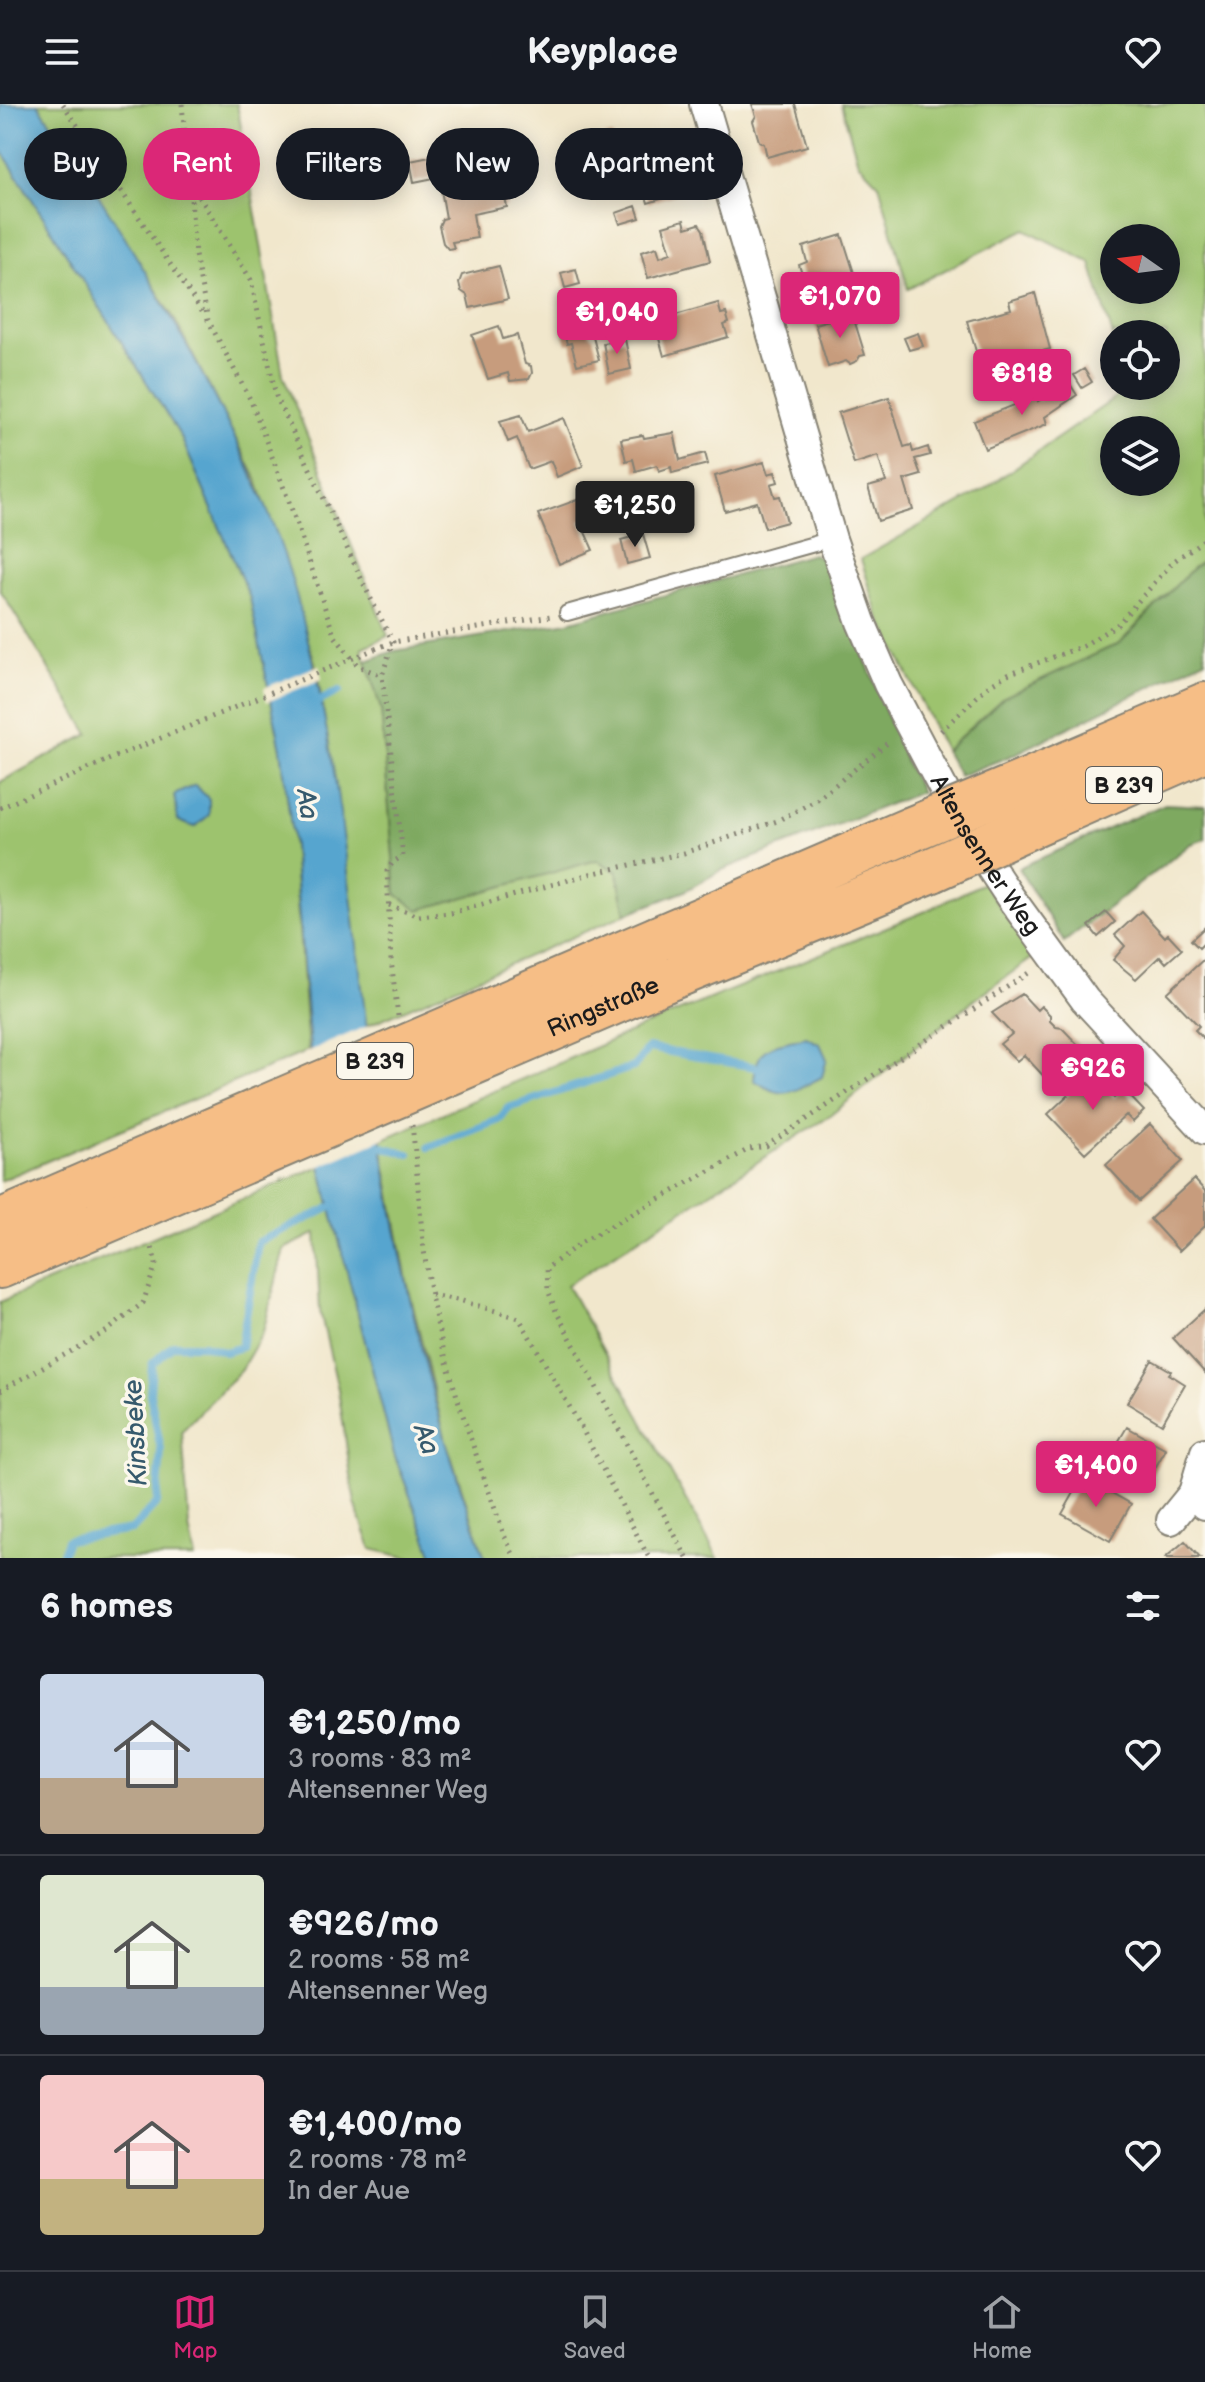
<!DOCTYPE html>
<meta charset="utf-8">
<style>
:root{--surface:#171b24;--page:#242831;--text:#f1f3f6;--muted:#9ea1a6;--line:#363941;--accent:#db2777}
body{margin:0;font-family:"Balsamiq Sans",sans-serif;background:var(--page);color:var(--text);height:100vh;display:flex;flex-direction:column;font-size:30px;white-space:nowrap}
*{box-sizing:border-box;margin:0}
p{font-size:26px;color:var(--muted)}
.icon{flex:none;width:44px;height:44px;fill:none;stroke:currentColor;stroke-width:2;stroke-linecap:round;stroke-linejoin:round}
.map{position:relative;height:1454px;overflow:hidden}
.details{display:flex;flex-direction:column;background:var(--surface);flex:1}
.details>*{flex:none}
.top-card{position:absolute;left:24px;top:24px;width:800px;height:72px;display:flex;gap:16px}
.needle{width:52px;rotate:284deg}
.tools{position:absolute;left:1100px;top:120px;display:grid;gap:16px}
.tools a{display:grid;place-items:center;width:80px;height:80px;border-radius:50%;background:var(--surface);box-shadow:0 4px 20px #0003;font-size:40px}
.price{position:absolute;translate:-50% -68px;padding:0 18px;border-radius:8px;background:var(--accent);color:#fff;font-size:26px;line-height:52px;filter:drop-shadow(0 2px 4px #0008)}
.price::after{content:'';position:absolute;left:50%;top:48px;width:24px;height:18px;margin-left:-12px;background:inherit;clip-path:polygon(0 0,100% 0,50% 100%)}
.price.selected{background:#222;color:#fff}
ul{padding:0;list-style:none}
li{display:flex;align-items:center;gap:24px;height:200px;padding:0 40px}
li+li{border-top:2px solid var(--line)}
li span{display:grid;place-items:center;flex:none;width:224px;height:160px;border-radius:8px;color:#555}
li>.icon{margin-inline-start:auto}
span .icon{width:96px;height:96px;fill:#fffc;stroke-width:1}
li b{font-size:34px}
h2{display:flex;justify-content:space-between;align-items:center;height:96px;padding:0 40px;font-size:34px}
.chip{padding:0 28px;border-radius:36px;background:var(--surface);box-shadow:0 4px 20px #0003;font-size:28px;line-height:72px}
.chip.selected{background:var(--accent);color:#fff}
header{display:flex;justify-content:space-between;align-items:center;height:104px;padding:0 40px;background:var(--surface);font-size:36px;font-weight:600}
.tab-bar{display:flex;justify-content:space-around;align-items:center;height:112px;border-top:2px solid var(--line);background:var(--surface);font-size:22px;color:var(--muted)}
.tab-bar a{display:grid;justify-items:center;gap:4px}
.tab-bar .selected{color:var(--accent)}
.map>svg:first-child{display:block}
</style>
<header><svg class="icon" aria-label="menu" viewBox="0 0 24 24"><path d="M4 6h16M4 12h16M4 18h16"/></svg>Keyplace<svg class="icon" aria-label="heart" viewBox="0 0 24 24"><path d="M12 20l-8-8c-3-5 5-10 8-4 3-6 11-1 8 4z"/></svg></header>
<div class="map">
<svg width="1205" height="1454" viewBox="0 0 1205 1454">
<rect width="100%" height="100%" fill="#fbf7ec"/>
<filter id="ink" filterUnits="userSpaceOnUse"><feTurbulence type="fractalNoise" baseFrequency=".0125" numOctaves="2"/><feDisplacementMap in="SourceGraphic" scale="16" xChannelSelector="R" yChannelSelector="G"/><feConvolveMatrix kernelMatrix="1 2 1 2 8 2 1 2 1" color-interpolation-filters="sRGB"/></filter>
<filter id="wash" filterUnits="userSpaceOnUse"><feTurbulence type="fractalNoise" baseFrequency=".006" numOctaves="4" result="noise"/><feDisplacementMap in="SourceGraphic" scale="32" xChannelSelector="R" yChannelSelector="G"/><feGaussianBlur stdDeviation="1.8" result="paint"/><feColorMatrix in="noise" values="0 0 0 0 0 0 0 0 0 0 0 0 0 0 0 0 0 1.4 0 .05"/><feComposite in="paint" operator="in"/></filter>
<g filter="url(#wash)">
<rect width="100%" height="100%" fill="#f1e7cc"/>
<path fill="#9dc36e" stroke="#5c7045" stroke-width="2" fill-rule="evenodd" d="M38 0H237L283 271 388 532 362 544 381 605 396 790 549 768 597 756 617 768 626 810 366 922 332 660 316 562 257 376 175 216 66 40Z
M841 0H1205V456L1193 464 1120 539 1004 593 945 647 878 510 861 455 983 386 1128 285 1127 282H1166V230H1114V236L1091 159 1025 125 908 185 879 80 858 58ZM1114 134H1166V186H1114ZM1114 326H1166V378H1114Z
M0 44 181 333 250 494 281 645 292 730 308 947 0 1077V678L89 630 0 486Z
M983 779 1035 852 978 893 832 1010 567 1181 718 1454H485L446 1337 407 1177 381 1036 670 911 926 807Z
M320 1062 394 1350 434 1454H409L371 1445 355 1399 338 1285 320 1207 316 1129 284 1145 263 1228 241 1266 182 1327 189 1423 195 1454H0V1198Z"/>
<path fill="#7ea961" stroke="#4d623e" stroke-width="2" d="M813 450 827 457 905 657 921 688 722 766 683 788 626 810 617 768 597 756 419 806 396 790 381 605 366 557 394 547 568 518Z
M1205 456V556L1013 651 959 672 945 647 1004 593 1120 539 1193 464Z
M1165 700 1205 702V735L1191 740 1064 838 1018 764Z"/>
<path fill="#56a5cf" stroke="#396076" stroke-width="2" d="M0 0H38C101 91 159 186 210 285 241 345 270 404 290 469 344 649 354 847 381 1034 395 1134 418 1239 446 1337 457 1376 472 1415 485 1454H434L394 1350 320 1062 292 730 281 645 250 494 181 333 0 44Z
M195 681 209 695V711L195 723 178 717 174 691Z
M806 933 820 940 827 955 822 973C791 989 784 997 754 976 757 938 774 942 806 933Z"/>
<path fill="#f1e7cc" d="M319 561 322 575 267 598 264 584Z
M370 921 385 1034 316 1064 304 949Z"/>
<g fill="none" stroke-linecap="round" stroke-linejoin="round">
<path stroke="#56a5cf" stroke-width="8" d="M312 601 339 587
M429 1043 499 1016 508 1004 634 963 648 944 755 963
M375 1044 379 1042 409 1050
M61 1454 67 1436 132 1426 157 1399 161 1346 150 1290 152 1260 173 1241H204L225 1248 241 1243 258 1138 338 1100"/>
</g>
<g id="blocks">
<path fill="#c79c7d" d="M752 0H795L807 42 767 53 764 40 759 37 753 17 756 12Z
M660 30 672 71H676L681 89 648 99 643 83 629 87 616 44Z
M612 31 615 47 600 51 596 35Z
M459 42 464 68 414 78 410 57 435 52 434 48Z
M474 74V80L501 75 507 103 473 110 477 134 452 138 454 144 448 145 443 139 439 122 442 115 446 114 440 80Z
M636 102 640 114 620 120 616 109Z
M684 116 686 124 699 120 703 126 710 157 648 174 641 148 657 143 660 153 671 149 663 122Z
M842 131 854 169 825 178 831 197 806 205 798 179 804 176 799 161 807 158 803 143Z
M499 162 508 195 470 204 467 191 461 187 459 179 462 171Z
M576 165 580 180 565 184 561 169Z
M1035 189 1050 245 981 264 967 217 1011 205 1009 197Z
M718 199 721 210 726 209 729 219 724 221 728 233 664 252 654 217Z
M852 209 865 251 860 252 857 257 850 260 846 257 828 263 815 220Z
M584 221 593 233 599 256 577 261 571 239 567 240 563 226Z
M499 222 503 235 517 231 525 260 531 262 532 269 529 275 510 277 508 269 488 275 472 231Z
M918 229 923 242 909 246 904 234Z
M625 235 631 265 609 270 603 239Z
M1084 265 1092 278 1082 284 1074 271Z
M1068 277 1077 291 1045 313 1047 320 985 345 974 317 1037 292 1038 297Z
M889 293 904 343 911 341 913 348 928 343 930 351 915 355 921 371 904 376 913 406 878 417 868 383 886 378 878 352 854 360 838 309Z
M521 311 528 328 564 314 583 362 557 373 551 357 529 365 517 334 508 338 500 317Z
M674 329 680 356 705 349 708 360 672 369 671 363 659 367 657 361 636 367 633 355 626 357 621 335 643 331 644 334Z
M764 358 768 370 775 368 778 378 771 380 775 393 780 392 787 418 765 424 757 398 725 407 715 372Z
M588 392 597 411 580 417 593 446 559 460 538 410Z
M643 430 650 454 627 460 621 436Z
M1141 807 1165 833 1168 830 1182 845 1166 859 1160 852 1136 875 1113 856 1125 842 1115 831Z
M1106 808 1115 818 1098 833 1089 822Z
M1205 823V838L1199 844 1191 836Z
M1205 854V936L1195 926 1199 922 1167 889Z
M1022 890 1037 906 1041 902 1050 911V917L1056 923 1062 924 1084 947 1050 979 1024 951 1017 957 1000 940 1012 930 992 909Z
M1091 969 1114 994 1123 985 1144 1007 1133 1018 1126 1011 1085 1049 1048 1010Z
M1150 1020 1183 1057 1139 1097 1106 1061Z
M1194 1075 1205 1087V1122L1179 1147 1150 1115Z
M1205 1205V1269L1173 1234Z
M1152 1256 1171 1267 1169 1270 1185 1280 1162 1320 1127 1299Z
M1127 1323 1166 1345 1143 1385 1104 1362Z
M1083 1373 1131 1400 1110 1437 1062 1410Z
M1185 1437 1200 1454H1165Z"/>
</g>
</g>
<g filter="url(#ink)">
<use href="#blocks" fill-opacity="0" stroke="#868274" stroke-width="2"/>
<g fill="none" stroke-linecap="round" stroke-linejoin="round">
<g stroke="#868274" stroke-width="18">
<path id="lane" d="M567 509 832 435"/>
</g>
<g stroke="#868274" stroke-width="32">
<g id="street">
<path id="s1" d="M704 0 832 435 861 518 888 580 963 722 1010 793 1085 896 1205 1026"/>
<path d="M1205 1348 1193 1389 1205 1401"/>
<path d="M1171 1416 1193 1389"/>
</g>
</g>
<g stroke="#868274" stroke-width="48">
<path id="highway" d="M1025 678 1205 601
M1043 716 1205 645
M659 834 912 725
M665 876 932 766
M0 1118 90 1079
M0 1162 96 1121"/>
</g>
<path stroke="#868274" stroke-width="5" stroke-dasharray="2 6" stroke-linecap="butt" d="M63 0 205 212
M182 0 189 76 251 176 276 292 367 487 393 538 382 572 403 752 393 758 387 767 391 856 398 912
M190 80 195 151 208 216 251 297 291 403 334 531 358 562 382 572
M375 545 393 538 551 512
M941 627 989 581 1008 570 1083 542 1118 520 1174 457 1205 435
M0 704 108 656
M389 801 418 812 451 809 590 770 684 749 777 717 815 697 890 637
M412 1021C419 1078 420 1135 431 1191 447 1274 477 1352 504 1431L515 1454
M431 1191 462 1197 519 1214 580 1321 649 1454
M0 1287 107 1227 143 1199 156 1160 151 1139
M687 1454 556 1207 548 1186 547 1164 582 1138 749 1045 766 1042 1033 866"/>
<use href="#lane" stroke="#fff" stroke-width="14"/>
<use href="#street" stroke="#fff" stroke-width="28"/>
<use href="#highway" stroke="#f6be86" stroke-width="44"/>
<g stroke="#868274" stroke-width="48" stroke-linecap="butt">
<g id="highway-bridge">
<path d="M912 725 1025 678"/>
<path d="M932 766 1043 716"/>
<path d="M90 1079 659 834"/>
<path id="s2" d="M96 1121 665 876"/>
</g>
</g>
<path stroke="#868274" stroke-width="5" stroke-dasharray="2 6" stroke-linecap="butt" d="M108 656 375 545"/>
<use href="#highway-bridge" stroke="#f6be86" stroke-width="44"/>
</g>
</g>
<g text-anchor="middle" stroke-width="7" stroke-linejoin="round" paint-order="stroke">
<g fill="#fbf7ec" stroke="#5f5e5a" stroke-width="2">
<rect x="1086" y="663" width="76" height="36" rx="6"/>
<rect x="337" y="939" width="76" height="36" rx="6"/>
</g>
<g font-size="22" font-weight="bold" fill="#1c1c1c">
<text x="1124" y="689">B 239</text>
<text x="375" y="965">B 239</text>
</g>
<g font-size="24" fill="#1c1c1c" stroke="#fbf7ec">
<text dy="8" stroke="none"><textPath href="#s1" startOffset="806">Altensenner Weg</textPath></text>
<text dy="8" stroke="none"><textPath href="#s2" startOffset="552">Ringstraße</textPath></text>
</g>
<g font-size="26" font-style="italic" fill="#365a6d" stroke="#fbf7ec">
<text transform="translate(308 700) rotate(82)" y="9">Aa</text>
<text transform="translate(135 1329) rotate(-93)" y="9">Kinsbeke</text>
<text transform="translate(427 1335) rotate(71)" y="9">Aa</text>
</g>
</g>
</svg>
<div class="tools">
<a><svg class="needle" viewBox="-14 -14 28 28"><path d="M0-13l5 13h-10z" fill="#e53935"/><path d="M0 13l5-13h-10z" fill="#9ea1a6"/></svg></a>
<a><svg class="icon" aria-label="locate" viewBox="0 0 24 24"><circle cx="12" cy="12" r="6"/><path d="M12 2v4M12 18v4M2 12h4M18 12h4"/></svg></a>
<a><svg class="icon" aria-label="layers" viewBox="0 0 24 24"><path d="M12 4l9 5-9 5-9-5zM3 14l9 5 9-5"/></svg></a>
</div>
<b class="price" style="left:840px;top:236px">€1,070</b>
<b class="price" style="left:617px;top:252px">€1,040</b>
<b class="price" style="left:1022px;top:313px">€818</b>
<b class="price selected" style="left:635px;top:445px">€1,250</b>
<b class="price" style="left:1093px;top:1008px">€926</b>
<b class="price" style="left:1096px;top:1405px">€1,400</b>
<div class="top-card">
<a class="chip">Buy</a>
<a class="chip selected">Rent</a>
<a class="chip">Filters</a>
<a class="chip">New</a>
<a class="chip">Apartment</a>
</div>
</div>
<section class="details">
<h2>6 homes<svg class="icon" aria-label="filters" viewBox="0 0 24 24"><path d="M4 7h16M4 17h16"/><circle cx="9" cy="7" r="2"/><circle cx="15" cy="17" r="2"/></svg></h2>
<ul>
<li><span style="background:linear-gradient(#c9d6e8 65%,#b9a48a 0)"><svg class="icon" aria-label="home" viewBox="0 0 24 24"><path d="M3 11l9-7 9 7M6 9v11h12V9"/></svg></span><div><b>€1,250/mo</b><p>3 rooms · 83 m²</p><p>Altensenner Weg</p></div><svg class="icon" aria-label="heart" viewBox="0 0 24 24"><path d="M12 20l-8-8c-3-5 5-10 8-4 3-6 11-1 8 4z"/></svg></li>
<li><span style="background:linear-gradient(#dfe7d0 70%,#9aa5b1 0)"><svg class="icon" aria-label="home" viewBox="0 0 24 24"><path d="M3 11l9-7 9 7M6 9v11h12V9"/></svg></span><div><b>€926/mo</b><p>2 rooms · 58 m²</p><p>Altensenner Weg</p></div><svg class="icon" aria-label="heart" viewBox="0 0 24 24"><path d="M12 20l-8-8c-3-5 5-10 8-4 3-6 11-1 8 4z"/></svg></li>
<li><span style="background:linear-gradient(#f6c9c9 65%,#c2b280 0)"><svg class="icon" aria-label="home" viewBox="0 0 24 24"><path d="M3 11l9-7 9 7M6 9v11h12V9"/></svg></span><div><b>€1,400/mo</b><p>2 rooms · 78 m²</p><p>In der Aue</p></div><svg class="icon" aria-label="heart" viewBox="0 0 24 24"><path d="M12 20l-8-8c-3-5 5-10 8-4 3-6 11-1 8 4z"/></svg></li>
</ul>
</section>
<nav class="tab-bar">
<a class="selected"><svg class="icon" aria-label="map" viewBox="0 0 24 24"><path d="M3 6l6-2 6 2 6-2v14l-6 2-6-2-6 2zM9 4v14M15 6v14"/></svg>Map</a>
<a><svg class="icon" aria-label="saved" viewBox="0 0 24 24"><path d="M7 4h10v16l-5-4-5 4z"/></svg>Saved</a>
<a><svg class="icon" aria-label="home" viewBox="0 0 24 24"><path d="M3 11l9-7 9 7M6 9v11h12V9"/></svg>Home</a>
</nav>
